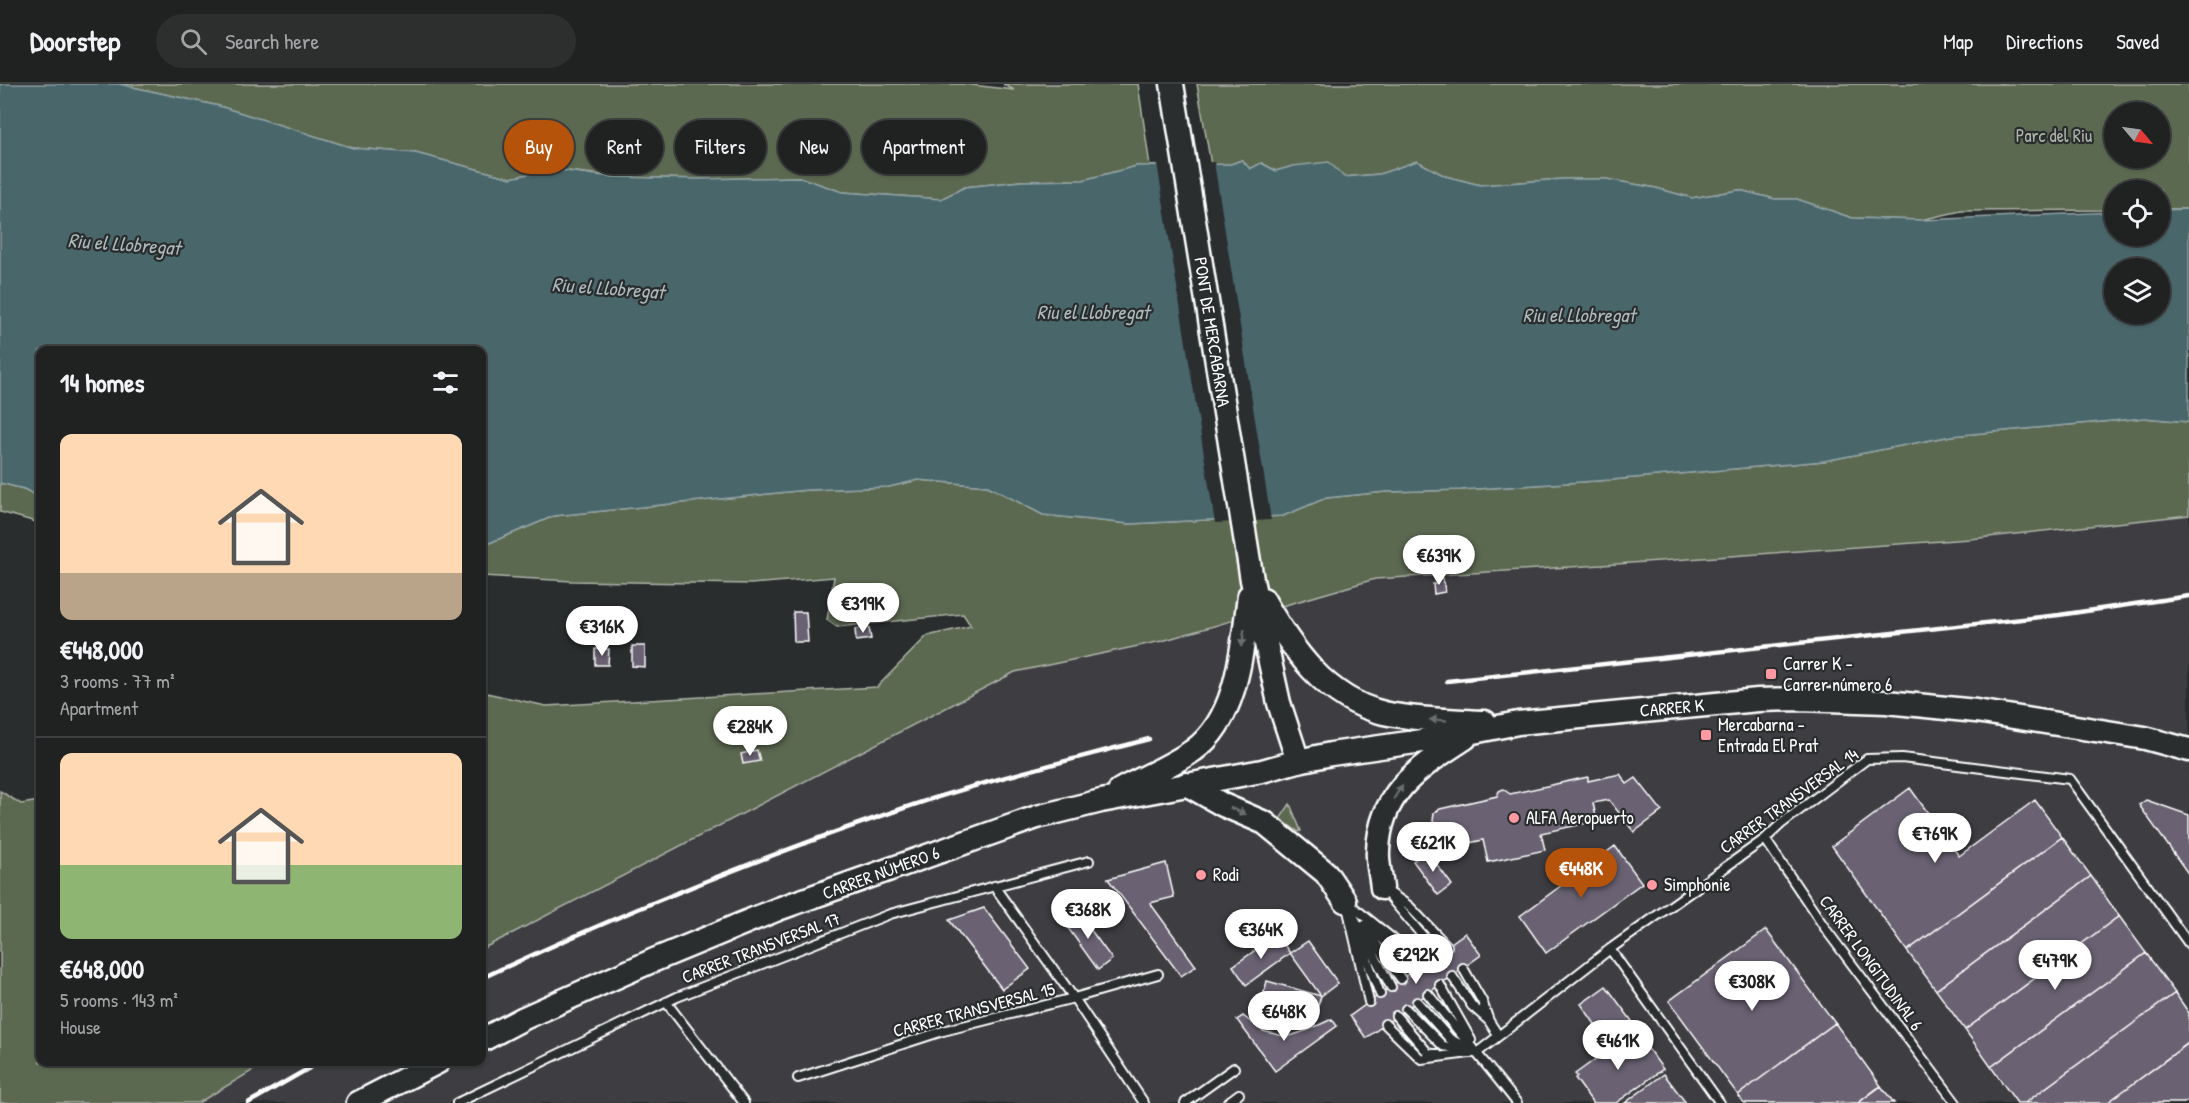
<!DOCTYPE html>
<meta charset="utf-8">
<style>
:root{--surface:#202222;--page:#2d2f2f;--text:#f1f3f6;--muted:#a2a4a5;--line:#3d3f40;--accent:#b45309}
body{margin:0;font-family:"Patrick Hand",sans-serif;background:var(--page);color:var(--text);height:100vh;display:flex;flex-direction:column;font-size:22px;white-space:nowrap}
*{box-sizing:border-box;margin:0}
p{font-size:20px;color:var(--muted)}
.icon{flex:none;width:33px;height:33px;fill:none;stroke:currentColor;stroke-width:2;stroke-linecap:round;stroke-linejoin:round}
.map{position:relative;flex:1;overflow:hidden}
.details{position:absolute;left:36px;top:262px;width:450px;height:720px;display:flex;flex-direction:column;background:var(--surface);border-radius:12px;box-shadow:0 2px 4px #0004,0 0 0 2px var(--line)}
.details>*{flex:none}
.banner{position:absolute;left:504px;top:36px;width:570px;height:54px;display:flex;gap:12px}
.needle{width:39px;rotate:119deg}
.tools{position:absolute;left:2104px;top:18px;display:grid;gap:12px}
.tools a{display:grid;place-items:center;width:66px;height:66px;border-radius:50%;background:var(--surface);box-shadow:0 2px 4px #0004,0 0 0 2px var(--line);font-size:30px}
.price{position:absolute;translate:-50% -51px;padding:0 14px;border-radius:21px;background:#fff;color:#222;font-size:20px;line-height:39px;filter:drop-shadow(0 2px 3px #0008)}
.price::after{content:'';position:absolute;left:50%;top:36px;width:18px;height:14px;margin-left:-9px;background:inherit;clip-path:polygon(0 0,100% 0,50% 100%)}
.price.current{background:var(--accent);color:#fff}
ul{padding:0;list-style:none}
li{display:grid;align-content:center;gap:12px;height:318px;padding:0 24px}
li+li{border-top:2px solid var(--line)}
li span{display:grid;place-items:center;height:186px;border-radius:12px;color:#555}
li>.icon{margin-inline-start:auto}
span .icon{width:108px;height:108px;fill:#fffc;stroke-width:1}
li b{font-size:26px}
h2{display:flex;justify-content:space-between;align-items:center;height:72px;padding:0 24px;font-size:26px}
.tag{padding:0 21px;border-radius:27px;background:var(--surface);box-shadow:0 2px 4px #0004,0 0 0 2px var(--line);font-size:21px;line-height:54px}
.tag.current{background:var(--accent);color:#fff}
header{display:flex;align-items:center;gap:36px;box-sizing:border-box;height:84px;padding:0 30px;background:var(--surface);border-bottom:2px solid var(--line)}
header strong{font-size:28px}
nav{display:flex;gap:33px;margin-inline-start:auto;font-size:21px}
.search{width:420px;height:54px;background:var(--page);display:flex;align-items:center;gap:15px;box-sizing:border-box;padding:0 21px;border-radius:33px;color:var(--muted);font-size:22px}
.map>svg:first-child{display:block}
</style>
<header>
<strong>Doorstep</strong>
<div class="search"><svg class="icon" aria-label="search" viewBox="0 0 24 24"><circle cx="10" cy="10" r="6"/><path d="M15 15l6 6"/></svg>Search here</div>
<nav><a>Map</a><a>Directions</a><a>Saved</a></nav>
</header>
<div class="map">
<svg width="2189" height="1019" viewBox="0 0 2189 1019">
<rect width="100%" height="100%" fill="#2a2d2e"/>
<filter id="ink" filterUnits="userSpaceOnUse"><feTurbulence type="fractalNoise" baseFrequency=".0167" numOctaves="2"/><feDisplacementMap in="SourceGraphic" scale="12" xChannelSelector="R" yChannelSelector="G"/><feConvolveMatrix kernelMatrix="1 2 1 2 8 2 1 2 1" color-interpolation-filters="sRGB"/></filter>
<g filter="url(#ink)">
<path fill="#3d3d43" d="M2189 431V1019H198L267 978H482V865L1015 588 1162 557 1375 495 1602 481 1970 455Z"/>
<path fill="#5c6951" stroke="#aeb4a8" stroke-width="1.5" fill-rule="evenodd" d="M119 0H964L1014 6 1003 0H1138L1150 82H1137L1083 96 1021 97 965 103 941 115 842 108 799 93 701 95 619 93 551 85 511 94 415 69 353 64 219 22Z
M1197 0H2189V125H2160V106H2115V126L1961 127 1921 136 1852 134 1797 115H1775L1739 106 1692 114 1656 104 1606 95H1564L1480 101 1445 92 1417 77 1380 90 1344 93 1293 82 1276 87 1262 79 1250 85 1242 76 1231 80 1211 81ZM2115 28H2160V74H2115Z
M2144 334 2189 338V431L1970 455 1602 481 1375 495 1162 557 1015 588 482 865V608L546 622 877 603 927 552 971 542 963 530 837 543 827 536 834 493 751 500 572 497 482 492V462L554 432 807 406 889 403 918 396 988 402 1043 431 1130 440 1283 432 1326 414 1385 408 1461 406 1611 396 1824 377 1951 352Z
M0 399 24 405 40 413V439L0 428Z
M0 707 21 720 40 717V978H267L198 1019H0Z
M1290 720 1301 747 1299 748 1280 735Z"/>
<path fill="#48666b" stroke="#91a3a6" stroke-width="1.5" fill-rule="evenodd" d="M0 0H119L219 22 353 64 415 69 511 94 551 85 611 93 701 95 799 93 842 108 941 115 965 103 1021 97 1083 96 1137 82 1231 80 1242 76 1250 85 1261 79 1276 87 1293 82 1329 78 1344 93 1380 90 1417 77 1445 92 1480 101 1564 95H1606L1656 104 1692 114 1739 106 1775 115H1797L1852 134 1921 136 2115 128V152H2160V126L2189 125V338L2144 334 1951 352 1824 377 1611 396 1461 406 1385 408 1326 414 1283 432 1130 440 1043 431 988 402 918 396 889 403 807 406 554 432 482 462V267H40V413L24 405 0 399ZM2115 184H2160V230H2115Z"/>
<path fill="#2a2d2e" d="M1214 78 1271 436 1215 439 1157 79Z"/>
<path fill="#6a6273" stroke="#fff" stroke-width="1.5" d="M1443 494 1445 508 1434 510 1433 500H1436L1435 495Z
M793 528H806L808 558H794Z
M869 543 871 555 856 557 855 545Z
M632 562H645V583L632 582Z
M595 565H609L608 581H595Z
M757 666 760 677 743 680 741 670Z
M1620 690 1627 700 1636 694 1662 727 1634 748 1609 716 1593 719 1597 737 1541 749 1545 766 1488 778 1483 756 1450 763 1446 747 1436 744 1433 737 1434 729 1440 725 1497 712 1499 707 1503 705 1510 710 1588 693V697Z
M1910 704 1959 772 2035 716 2062 753 1907 867 1832 762Z
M2146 716 2189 731V791L2139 721Z
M2062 753 2091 792 1936 906 1907 867Z
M1615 762 1642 799 1546 869 1520 832Z
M1427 767 1452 801 1438 811 1413 777Z
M1166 779 1174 813 1150 819 1196 882 1181 892 1108 795Z
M2091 792 2119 832 1965 946 1936 906Z
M984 824 1030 885 1002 905 949 836Z
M1077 827 1112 875 1098 886 1063 837Z
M2119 832 2146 869 1991 983 1965 946Z
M1766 846 1835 939 1738 1011 1669 917Z
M1465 849 1481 871 1366 954 1350 932Z
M1277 851 1290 869 1246 901 1233 882Z
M1308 857 1338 899 1321 912 1290 869Z
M2146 869 2175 909 2025 1019H2017L1991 983Z
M1267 897 1321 912 1314 935 1261 920Z
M1606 902 1632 937 1606 956 1581 920Z
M2175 909 2189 929V959L2187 960 2107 1019H2025Z
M1243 932 1263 947 1287 953 1308 946 1332 935 1337 942 1275 987 1237 936Z
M1835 939 1881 1002 1858 1019H1744L1738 1011Z
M1630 950 1633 955 1638 951 1663 985 1616 1019H1593L1575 994 1577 992 1575 990Z
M2189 959V1016L2184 1019H2107Z
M1664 990 1686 1019H1625Z
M1881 1002 1894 1019H1858L1876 1005Z"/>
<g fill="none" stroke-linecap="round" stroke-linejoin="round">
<g stroke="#fff" stroke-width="12">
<path id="service" d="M1765 755 1827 847 1956 1019
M994 802 1074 914 1144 1019
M1384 805 1409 822 1447 862
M1389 812 1437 869
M1346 818 1369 918
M1347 818 1423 879
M1350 826 1391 903
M1367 839 1413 887
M1363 842 1401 895
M1356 846 1380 910
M1610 865 1720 1019
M1463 884 1482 917 1489 937 1498 951
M1452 892 1472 922 1488 936
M1440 901 1471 956
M1428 910C1457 946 1488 982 1517 1019
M666 918 744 1019
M1417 918 1450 955 1468 964
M1406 925 1443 962 1467 966
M1396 932 1429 970H1437
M1385 940 1421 975 1478 968
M1478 968 1610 865 1765 755 1781 740 1867 675 1902 674 2070 695 2189 860
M798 994 943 947 1074 914 1158 890
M457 1019 677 913 890 830 1089 777
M1185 1019 1234 984
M1227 1019 1239 1010"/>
</g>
<g stroke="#fff" stroke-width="27">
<path id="secondary" d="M1172 0 1252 496 1279 619 1298 677
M1263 515C1291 564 1325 615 1384 629 1417 636 1451 636 1485 638
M1186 700 1223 721 1265 739 1326 789 1345 817
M1120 706C1144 693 1171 682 1194 666 1239 633 1242 563 1249 512
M1382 804C1381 792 1377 779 1378 767 1380 706 1420 684 1465 654
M482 956 524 934 652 877 778 825 1037 733 1101 717 1262 687 1298 677 1331 670 1443 654 1518 639 1758 616 1799 615 1886 618 1976 627 2145 654 2189 666
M358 1019 438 978"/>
</g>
<use href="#service" stroke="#2a2d2e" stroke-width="8"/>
<use href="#secondary" stroke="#2a2d2e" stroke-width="22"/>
<path stroke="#fff" stroke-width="4.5" d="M1447 597 2059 531 2189 512
M482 894C619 830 760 773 904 724 984 697 1067 677 1149 655
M248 1019 320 978"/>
</g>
<defs><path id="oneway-solid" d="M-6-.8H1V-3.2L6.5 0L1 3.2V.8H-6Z" transform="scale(1.5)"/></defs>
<g fill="#6a6c6d">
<use href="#oneway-solid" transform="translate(1243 554) rotate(99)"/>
<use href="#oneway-solid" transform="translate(1438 636) rotate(-177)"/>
<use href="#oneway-solid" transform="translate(1398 708) rotate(-58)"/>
<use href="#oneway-solid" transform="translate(1238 727) rotate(22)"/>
</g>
</g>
<g fill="#ff9aa2" stroke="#2a2d2e" stroke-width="2">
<rect x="1765" y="584" width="12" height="12" rx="3"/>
<rect x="1700" y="645" width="12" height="12" rx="3"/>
<circle cx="1514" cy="734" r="6"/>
<circle cx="1201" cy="791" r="6"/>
<circle cx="1652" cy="801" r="6"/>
</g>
<g text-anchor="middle" stroke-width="4.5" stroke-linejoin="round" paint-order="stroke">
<g font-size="18" fill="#aeb4a8" stroke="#2a2d2e">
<text x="2054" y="58">Parc del Riu</text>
</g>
<g font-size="18" fill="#fff" stroke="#2a2d2e">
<text transform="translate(1212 248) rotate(81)" y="6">PONT DE MERCABARNA</text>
<text transform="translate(1672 624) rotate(-5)" y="6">CARRER K</text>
<text transform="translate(1789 717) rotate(-36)" y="6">CARRER TRANSVERSAL 14</text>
<text transform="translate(881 789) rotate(-20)" y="6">CARRER NÚMERO 6</text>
<text transform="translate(761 864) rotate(-21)" y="6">CARRER TRANSVERSAL 17</text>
<text transform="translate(1871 879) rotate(54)" y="6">CARRER LONGITUDINAL 6</text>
<text transform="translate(974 926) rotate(-15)" y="6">CARRER TRANSVERSAL 15</text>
</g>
<g font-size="18" fill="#fff" stroke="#2a2d2e" text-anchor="start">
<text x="1783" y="586">Carrer K -<tspan x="1783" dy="21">Carrer número 6</tspan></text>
<text x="1718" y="647">Mercabarna -<tspan x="1718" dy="21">Entrada El Prat</tspan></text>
<text x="1526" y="740">ALFA Aeropuerto</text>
<text x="1213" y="797">Rodi</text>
<text x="1664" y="807">Simphonie</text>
</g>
<g font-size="20" font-style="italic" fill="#adbabc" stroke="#2a2d2e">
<text transform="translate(124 160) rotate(4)" y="7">Riu el Llobregat</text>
<text transform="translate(608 204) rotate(4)" y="7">Riu el Llobregat</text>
<text x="1093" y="235">Riu el Llobregat</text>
<text x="1579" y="238">Riu el Llobregat</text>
</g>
</g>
</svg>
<div class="tools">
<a><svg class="needle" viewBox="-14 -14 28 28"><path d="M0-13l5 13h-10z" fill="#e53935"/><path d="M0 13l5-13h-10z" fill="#a2a4a5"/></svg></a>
<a><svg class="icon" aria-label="locate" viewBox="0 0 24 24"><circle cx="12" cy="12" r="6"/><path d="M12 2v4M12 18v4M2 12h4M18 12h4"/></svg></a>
<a><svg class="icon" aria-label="layers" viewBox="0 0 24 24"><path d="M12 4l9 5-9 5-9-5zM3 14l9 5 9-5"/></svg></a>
</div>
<b class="price" style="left:1439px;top:502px">€639K</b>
<b class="price" style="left:863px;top:550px">€319K</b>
<b class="price" style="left:602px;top:573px">€316K</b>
<b class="price" style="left:750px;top:673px">€284K</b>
<b class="price" style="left:1935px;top:780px">€769K</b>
<b class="price" style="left:1433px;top:789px">€621K</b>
<b class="price current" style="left:1581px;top:815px">€448K</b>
<b class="price" style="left:1088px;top:856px">€368K</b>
<b class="price" style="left:1261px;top:876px">€364K</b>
<b class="price" style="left:1416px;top:901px">€292K</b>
<b class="price" style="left:2055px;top:907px">€479K</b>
<b class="price" style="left:1752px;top:928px">€308K</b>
<b class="price" style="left:1284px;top:958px">€648K</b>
<b class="price" style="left:1618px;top:987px">€461K</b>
<div class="banner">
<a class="tag current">Buy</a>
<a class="tag">Rent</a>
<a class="tag">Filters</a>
<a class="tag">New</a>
<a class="tag">Apartment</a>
</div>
<section class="details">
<h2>14 homes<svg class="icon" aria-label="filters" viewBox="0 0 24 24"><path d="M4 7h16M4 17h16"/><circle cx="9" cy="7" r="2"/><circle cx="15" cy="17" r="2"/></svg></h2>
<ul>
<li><span style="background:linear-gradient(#ffd9b3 75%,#b9a48a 0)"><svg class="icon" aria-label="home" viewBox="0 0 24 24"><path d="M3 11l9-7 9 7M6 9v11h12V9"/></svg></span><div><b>€448,000</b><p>3 rooms · 77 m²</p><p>Apartment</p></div></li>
<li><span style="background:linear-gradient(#ffd9b3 60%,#8fb573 0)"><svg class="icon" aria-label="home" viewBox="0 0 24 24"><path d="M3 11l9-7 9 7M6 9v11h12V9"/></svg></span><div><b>€648,000</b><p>5 rooms · 143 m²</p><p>House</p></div></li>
</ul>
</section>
</div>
